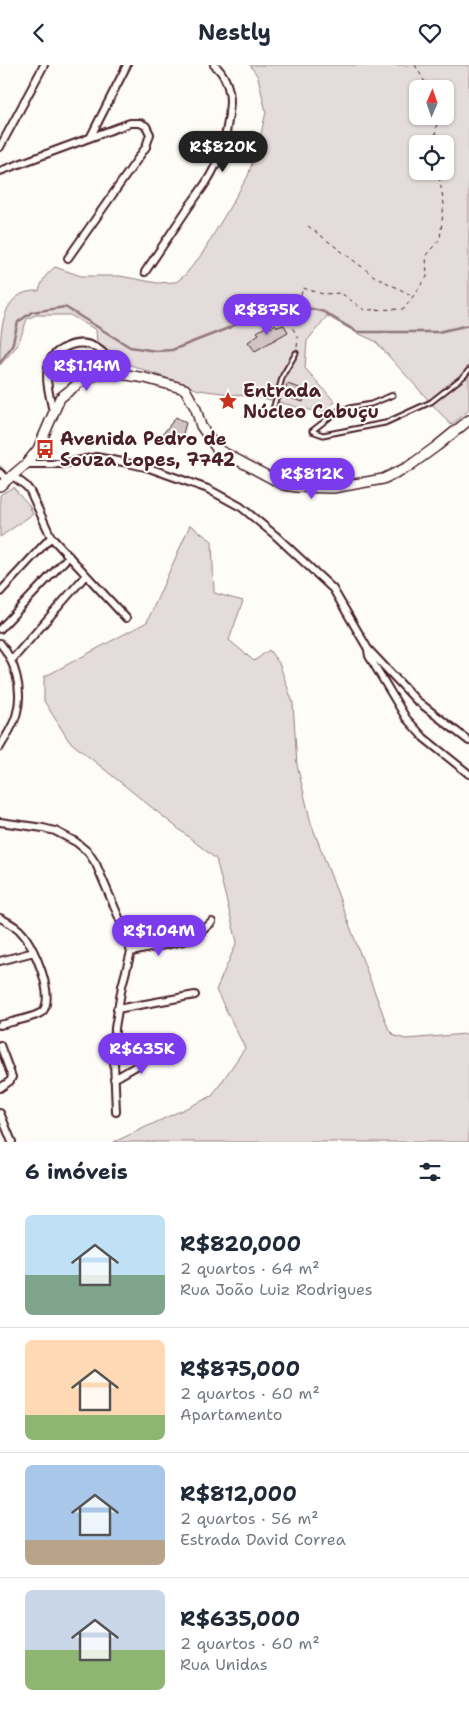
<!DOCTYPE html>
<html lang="pt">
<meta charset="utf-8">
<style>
:root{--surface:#fff;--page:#f6f6f7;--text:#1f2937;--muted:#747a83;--line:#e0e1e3;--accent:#7c3aed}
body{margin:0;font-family:"Shantell Sans",sans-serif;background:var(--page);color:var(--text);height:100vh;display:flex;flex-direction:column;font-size:19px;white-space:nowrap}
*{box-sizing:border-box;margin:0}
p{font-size:16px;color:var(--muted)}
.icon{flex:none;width:28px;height:28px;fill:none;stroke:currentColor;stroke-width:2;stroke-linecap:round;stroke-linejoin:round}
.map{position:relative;height:1077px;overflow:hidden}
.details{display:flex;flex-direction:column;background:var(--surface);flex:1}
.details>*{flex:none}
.needle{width:32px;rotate:2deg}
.fabs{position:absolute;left:409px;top:15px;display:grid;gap:10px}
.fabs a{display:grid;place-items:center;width:45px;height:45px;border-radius:8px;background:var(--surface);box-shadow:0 1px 4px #0004;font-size:25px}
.price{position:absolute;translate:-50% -42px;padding:0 11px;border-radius:18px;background:var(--accent);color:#fff;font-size:16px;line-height:32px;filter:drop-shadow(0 1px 2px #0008)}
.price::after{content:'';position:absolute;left:50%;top:30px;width:15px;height:11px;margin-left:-8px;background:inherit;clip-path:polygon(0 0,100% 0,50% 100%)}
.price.on{background:#222;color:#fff}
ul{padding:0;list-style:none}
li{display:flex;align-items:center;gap:15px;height:125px;padding:0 25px}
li+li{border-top:1px solid var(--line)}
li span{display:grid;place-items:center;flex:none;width:140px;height:100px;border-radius:8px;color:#555}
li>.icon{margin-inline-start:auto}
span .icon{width:60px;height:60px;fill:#fffc;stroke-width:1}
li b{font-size:21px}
h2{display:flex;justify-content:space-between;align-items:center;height:60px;padding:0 25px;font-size:21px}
header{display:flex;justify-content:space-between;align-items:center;height:65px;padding:0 25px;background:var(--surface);font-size:22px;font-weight:700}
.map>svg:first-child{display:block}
</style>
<header><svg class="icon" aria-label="back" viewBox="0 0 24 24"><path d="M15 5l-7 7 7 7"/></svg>Nestly<svg class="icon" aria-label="heart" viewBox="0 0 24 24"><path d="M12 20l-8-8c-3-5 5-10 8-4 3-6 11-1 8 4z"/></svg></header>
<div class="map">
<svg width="469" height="1077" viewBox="0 0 469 1077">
<rect width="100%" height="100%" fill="#fdfcf7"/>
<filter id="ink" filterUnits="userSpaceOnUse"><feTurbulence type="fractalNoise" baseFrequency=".02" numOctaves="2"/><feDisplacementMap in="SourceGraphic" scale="10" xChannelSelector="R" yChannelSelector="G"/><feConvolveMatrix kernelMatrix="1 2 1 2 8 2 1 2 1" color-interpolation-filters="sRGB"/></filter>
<g filter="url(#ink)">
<path fill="#e3dcda" stroke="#967e82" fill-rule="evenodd" d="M250 0H469V345L451 360 375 276 357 268 327 251 307 276 305 303 335 337 324 346 309 345 267 334 199 325 128 299 97 277 96 265 70 250H36L27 254 18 280 0 300C0 268 0 224 39 226 42 215 46 209 55 202L81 211H120L157 218 176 217 185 210 202 189 248 111 260 73 266 47 258 12ZM418 24H445V51H418ZM418 79H445V106H418Z
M13 422 29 440 33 449 0 472V430Z
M190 460 212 476 214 528 243 536 229 575 254 596 269 585 279 598 293 638 297 700 311 758 389 965 395 971 406 974 466 969 469 971V1077H114L212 1031 245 983 216 925 237 877 216 794 69 676 44 636V612L147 557Z"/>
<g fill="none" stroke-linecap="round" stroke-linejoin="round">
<path stroke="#91777b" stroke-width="2.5" d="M0 298 12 281 18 257 32 247 65 242 130 282 156 286 172 285 231 262 259 247 285 241 313 244 324 247 357 267H438L469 260
M0 402 5 407"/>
</g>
<path fill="#d0c5c4" stroke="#4a1f2b" d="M275 259 277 262 284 260 288 267 255 286 248 277 259 269 257 267 269 260 271 263Z
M287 319 306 325 303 337 284 331Z
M176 352 186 358 180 380 162 370Z"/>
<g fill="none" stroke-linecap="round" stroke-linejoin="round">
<g stroke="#4a1f2b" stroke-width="7">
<path id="service" d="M271 351 283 310 296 288
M312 366 323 370 385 358 431 337 464 311 469 305
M312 366 339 345 371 339 393 330"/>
</g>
<g stroke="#4a1f2b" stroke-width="10">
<path id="minor" d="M91 71 127 0
M0 82 44 0
M0 106 130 58H140L146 61 150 69 146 82 68 193
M145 207C160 185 175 162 190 140 201 125 212 111 218 94 225 76 229 57 230 37 230 24 225 8 214 0
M53 347C50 331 44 314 49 298 51 291 56 287 62 284 90 268 106 289 122 309
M26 399H62L96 392 123 397 149 403 208 424 241 442 275 470 333 524 368 584 416 635 469 676
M0 408 7 415
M13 411 26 421 30 426 51 472 126 553
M0 527 51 472
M0 564 69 491
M0 578C15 596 23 624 17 647 15 659 6 671 0 682
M368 585 369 591 406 653 424 673 469 709
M11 596 86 510
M0 757 43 763 55 766 76 777 88 787 96 799 120 855 131 887 122 921 115 963 114 996 116 1047
M0 853C8 857 17 861 22 868 34 881 55 930 43 946 38 952 10 957 0 960
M131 887 193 874 212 857
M0 896 34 887
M117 944 195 930
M0 980 12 1012 10 1016 0 1023
M114 1014 159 988
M0 1048 12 1077"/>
</g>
<g stroke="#4a1f2b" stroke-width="12">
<path id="secondary" d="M0 421 26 399 38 384 60 333 79 318 90 312 100 309 127 310 145 313 185 324 196 344 201 361 217 384 284 420 297 422 333 423 383 414 408 402 437 381 469 355"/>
</g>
<path stroke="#4a1f2b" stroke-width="1" stroke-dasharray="4 4" stroke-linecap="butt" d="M415 0 429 24
M434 79 438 51
M308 161 374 211 413 231
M297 282 298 274 290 257 299 237 303 223 323 229 341 228 364 245 404 244 427 212 426 190 440 174 444 139 438 106"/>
<use href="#service" stroke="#fdfcf7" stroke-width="3"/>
<use href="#minor" stroke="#fdfcf7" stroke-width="6"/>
<use href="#secondary" stroke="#fdfcf7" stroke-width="9"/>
</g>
</g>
<defs>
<g id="sight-bare" transform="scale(1.5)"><path d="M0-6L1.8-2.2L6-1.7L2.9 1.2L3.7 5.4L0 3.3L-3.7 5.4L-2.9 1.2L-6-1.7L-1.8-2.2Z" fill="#c8321e" stroke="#fdfcf7" stroke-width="2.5" paint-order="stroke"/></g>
<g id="bus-bare" transform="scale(1.5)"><path d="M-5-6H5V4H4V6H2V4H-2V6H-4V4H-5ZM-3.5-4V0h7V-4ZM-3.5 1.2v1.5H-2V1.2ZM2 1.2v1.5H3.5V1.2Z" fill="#c8321e" stroke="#fdfcf7" stroke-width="2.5" paint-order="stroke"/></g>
</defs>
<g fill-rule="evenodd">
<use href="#sight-bare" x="228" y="336"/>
<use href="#bus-bare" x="45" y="384"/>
</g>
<g text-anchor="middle" stroke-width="4" stroke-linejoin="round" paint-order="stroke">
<g font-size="18" font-weight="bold" fill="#4a1f2b" stroke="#fdfcf7" text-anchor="start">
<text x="243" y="332">Entrada<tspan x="243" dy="21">Núcleo Cabuçu</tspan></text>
<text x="60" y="380">Avenida Pedro de<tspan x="60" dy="21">Souza Lopes, 7742</tspan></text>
</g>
</g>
</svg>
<div class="fabs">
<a><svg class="needle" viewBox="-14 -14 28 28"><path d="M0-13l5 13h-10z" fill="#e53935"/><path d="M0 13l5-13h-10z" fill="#747a83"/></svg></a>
<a><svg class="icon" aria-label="locate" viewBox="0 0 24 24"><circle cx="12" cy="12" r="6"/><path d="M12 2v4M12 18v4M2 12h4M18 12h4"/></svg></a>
</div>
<b class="price on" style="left:223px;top:108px">R$820K</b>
<b class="price" style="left:267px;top:271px">R$875K</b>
<b class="price" style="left:87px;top:327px">R$1.14M</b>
<b class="price" style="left:312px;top:435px">R$812K</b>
<b class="price" style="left:159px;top:892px">R$1.04M</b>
<b class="price" style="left:142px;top:1010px">R$635K</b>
</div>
<section class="details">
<h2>6 imóveis<svg class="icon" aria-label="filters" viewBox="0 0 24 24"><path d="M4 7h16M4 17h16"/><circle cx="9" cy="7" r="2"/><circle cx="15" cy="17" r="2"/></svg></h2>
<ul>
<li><span style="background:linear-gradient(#bfe0f5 60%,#7fa58c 0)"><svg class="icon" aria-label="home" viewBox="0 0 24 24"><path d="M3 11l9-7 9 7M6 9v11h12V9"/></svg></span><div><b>R$820,000</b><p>2 quartos · 64 m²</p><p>Rua João Luiz Rodrigues</p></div></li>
<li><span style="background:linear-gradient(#ffd9b3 75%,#8fb573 0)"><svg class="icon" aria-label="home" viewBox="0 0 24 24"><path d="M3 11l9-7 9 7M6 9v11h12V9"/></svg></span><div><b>R$875,000</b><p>2 quartos · 60 m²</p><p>Apartamento</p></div></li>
<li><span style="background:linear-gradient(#a9c7e8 75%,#b9a48a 0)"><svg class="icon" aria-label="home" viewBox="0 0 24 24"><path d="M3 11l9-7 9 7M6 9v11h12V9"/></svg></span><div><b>R$812,000</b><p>2 quartos · 56 m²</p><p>Estrada David Correa</p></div></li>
<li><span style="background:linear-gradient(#c9d6e8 60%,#8fb573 0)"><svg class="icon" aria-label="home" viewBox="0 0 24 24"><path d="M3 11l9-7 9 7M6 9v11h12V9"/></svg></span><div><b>R$635,000</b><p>2 quartos · 60 m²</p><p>Rua Unidas</p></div></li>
</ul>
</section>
